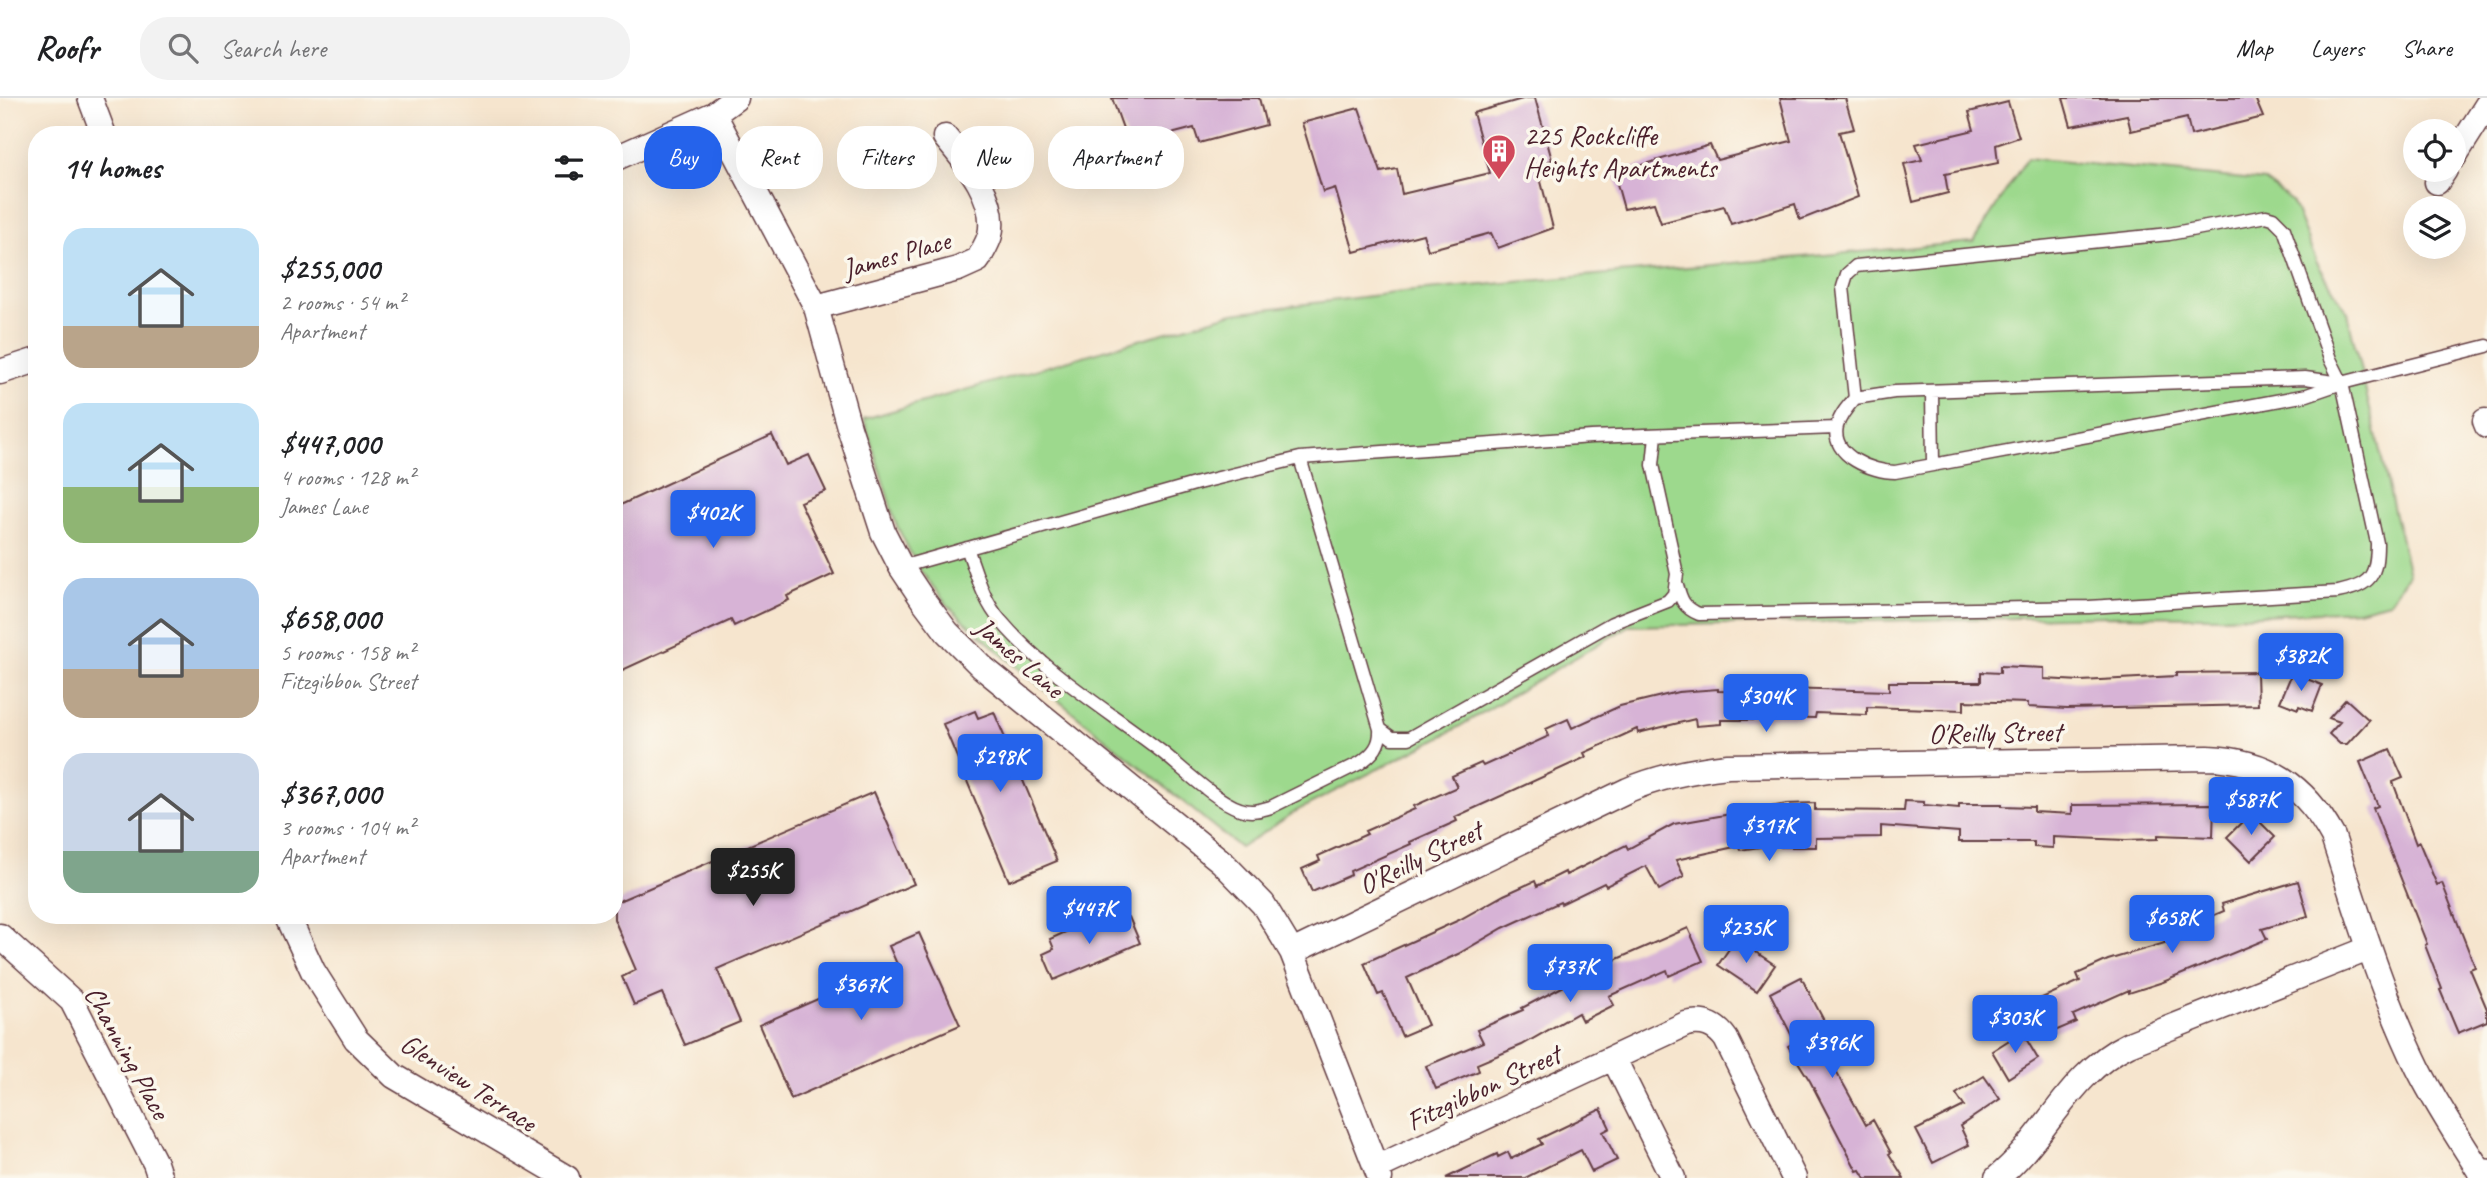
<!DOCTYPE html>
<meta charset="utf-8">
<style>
:root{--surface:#fff;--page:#f2f2f2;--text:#202124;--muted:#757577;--line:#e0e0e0;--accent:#2563eb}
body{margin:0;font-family:Caveat,sans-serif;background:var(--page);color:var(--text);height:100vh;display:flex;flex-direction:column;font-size:26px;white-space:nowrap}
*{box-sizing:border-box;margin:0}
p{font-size:23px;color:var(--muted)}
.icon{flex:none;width:38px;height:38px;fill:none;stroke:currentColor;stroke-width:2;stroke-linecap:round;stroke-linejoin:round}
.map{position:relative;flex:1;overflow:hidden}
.details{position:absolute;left:28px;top:28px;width:595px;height:798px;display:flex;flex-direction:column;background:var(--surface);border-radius:28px;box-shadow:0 7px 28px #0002}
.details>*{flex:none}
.top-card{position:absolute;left:644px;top:28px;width:665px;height:63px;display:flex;gap:14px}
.buttons{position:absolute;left:2403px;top:21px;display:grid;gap:14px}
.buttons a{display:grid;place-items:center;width:63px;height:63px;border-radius:50%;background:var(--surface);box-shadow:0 7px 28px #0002;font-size:35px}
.price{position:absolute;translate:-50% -60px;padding:0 16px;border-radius:7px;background:var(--accent);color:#fff;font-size:23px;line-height:46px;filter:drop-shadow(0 2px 4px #0008)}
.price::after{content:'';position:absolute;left:50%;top:42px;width:21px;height:16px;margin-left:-10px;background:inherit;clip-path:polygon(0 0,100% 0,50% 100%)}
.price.active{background:#222;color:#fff}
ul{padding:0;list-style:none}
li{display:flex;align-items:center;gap:21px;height:175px;padding:0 35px}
li span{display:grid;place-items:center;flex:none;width:196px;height:140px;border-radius:21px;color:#555}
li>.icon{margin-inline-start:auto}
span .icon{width:84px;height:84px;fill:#fffc;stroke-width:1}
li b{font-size:30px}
h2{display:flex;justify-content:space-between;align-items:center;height:84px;padding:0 35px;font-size:30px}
.pill{padding:0 24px;border-radius:28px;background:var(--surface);box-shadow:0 7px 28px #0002;font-size:24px;line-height:63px}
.pill.active{background:var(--accent);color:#fff}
header{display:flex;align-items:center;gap:42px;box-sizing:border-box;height:98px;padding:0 35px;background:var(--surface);border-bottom:2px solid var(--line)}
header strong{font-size:33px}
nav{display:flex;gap:38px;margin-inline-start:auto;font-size:24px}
.search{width:490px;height:63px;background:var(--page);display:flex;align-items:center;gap:18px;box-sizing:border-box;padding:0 24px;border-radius:28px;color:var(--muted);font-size:26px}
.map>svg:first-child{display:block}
</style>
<header>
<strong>Roofr</strong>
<div class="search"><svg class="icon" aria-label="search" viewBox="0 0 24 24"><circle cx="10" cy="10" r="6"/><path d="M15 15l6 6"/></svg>Search here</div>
<nav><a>Map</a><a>Layers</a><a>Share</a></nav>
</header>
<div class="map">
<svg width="2487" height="1080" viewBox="0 0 2487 1080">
<rect width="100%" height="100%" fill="#fbf7ec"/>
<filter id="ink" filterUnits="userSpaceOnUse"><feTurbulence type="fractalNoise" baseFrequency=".0143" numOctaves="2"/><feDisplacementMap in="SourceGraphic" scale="14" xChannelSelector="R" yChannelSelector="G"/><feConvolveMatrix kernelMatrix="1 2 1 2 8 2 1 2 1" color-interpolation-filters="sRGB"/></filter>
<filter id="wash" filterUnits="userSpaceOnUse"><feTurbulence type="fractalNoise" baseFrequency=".00686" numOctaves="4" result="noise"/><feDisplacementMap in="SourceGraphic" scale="28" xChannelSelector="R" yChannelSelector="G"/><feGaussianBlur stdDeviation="1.57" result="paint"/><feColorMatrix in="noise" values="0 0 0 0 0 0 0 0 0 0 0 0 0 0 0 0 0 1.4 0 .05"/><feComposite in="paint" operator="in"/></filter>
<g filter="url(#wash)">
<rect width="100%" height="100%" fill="#f6e5ce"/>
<path fill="#9dd98d" stroke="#747c5c" stroke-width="2" d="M2027 60 2265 83 2292 103 2316 163 2347 214 2409 476 2389 504 2358 512 2222 519 2112 518 1629 528 1448 635 1298 712 1240 750 1006 560 948 508 917 468 896 426 864 321 1233 215 1403 194 1973 144Z"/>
<g id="blocks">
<path fill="#d7b3d6" d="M1112 0H1259L1266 27 1199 45 1194 30 1129 47Z
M1526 0H1535L1552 62 1537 68 1553 130 1498 150 1491 135 1428 152 1423 136 1354 154 1335 90 1323 94 1302 25 1359 10 1381 74 1397 71 1402 96 1490 75 1473 15Z
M1780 0H1845L1854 31 1839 34 1858 99 1800 122 1795 106 1731 126 1724 108 1661 125 1654 105 1624 111 1614 75 1710 47 1717 62 1791 43Z
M2063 0H2255L2263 19 2191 37 2187 20 2131 33 2127 17 2071 28Z
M2008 4 2019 39 1996 47 1998 65 1945 76 1948 95 1913 104 1904 66 1922 62 1916 46 1974 32 1969 14Z
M772 337 786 367 809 357 826 393 800 404 834 476 787 498 789 502 734 528 731 522 614 576V410Z
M2000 568 2044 570V581L2081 583 2176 578V575L2257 574 2258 607 2067 611 2028 609V605L1964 603V612L1867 609V617L1816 615 1815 620 1770 619V622H1721V626L1696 628 1695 621 1638 635 1637 631 1584 655 1586 659 1455 719 1457 723 1410 744 1411 746 1350 773 1351 777 1312 794 1302 771 1320 763 1318 758 1367 736 1365 733 1415 711 1414 708 1457 689 1452 678 1481 665 1483 668 1549 638 1546 631 1568 621 1572 630 1620 608 1678 594 1718 591V593L1784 594V590L1889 593V584H1981V574L2000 575Z
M2292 575 2322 587 2312 613 2299 608 2298 611 2280 604Z
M2346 601 2369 622 2347 646H2340L2329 636 2340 624 2329 620Z
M975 613 978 620 994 614 1057 763 1009 783 943 626Z
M2390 651 2403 680 2393 684 2416 746 2419 744 2437 787 2442 785 2475 869 2470 871 2487 911V923L2458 935 2440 892 2442 891 2425 847 2427 846 2373 710 2378 708 2360 664Z
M874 694 914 786 717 871 740 924 685 947 662 895 634 907 622 879 636 872 614 821V805Z
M1905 703 1924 704V707L1959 710V706H2002V708L2034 709V714L2072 716V707L2214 706 2213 739 2158 737V741L2126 742 2053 739V750L2034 749V744H1959V734L1881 728V739L1816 740V749H1781V746L1740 752 1739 748 1676 762 1684 778 1659 792 1646 768 1606 788 1604 785 1561 806 1560 804 1503 830 1458 856 1407 880 1428 927 1402 938 1383 895 1378 897 1364 865 1459 822 1504 797 1535 783 1537 788 1565 774 1566 777 1626 747 1628 751 1674 726 1787 706 1815 705V712L1904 713Z
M2251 715 2275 739 2251 763 2227 739Z
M2298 783 2308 818 2262 831 2267 841 2163 884 2129 895V892L2073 917 2076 924 2041 939 2026 907 2080 883 2077 876 2108 862 2165 845 2164 843 2184 835 2182 831 2224 813 2222 806Z
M1129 819 1140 845 1054 882 1043 856 1054 851 1050 841 1090 823 1095 833Z
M1688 830 1703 863 1669 878 1667 872 1609 898 1614 907 1582 923 1578 915 1522 947 1477 966 1479 973 1436 991 1426 968 1483 944 1477 932 1523 912 1522 910 1608 865Z
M919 835 960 927 791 1001 759 927 897 866 889 848Z
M1736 841 1775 867 1757 893 1718 867Z
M1801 879 1831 936 1837 933 1852 959 1834 969 1866 1027 1873 1022 1891 1055 1889 1056 1904 1080H1865L1860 1072 1857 1073 1810 983 1788 948 1795 944 1770 895Z
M2022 934 2038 961 2008 980 1992 953Z
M1984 978 2000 1001 1960 1028 1969 1047 1933 1065 1916 1032 1964 1008 1956 996Z
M1601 1011 1610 1030 1603 1034 1617 1062 1592 1074 1581 1052 1525 1080H1446L1497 1056 1498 1059 1508 1054 1511 1061 1542 1046 1539 1041Z"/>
</g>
</g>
<g filter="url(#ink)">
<use href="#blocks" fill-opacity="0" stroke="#643d43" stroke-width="2"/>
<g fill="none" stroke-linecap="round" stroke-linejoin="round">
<g stroke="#643d43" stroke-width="15">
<path id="service" d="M2342 285 2305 280 1894 294 1855 300C1848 308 1840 317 1837 328 1830 358 1873 374 1895 374L2307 297 2342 285 2487 248
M1932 294 1933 365
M967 450C976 474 983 503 1001 523 1046 576 1108 612 1162 654 1182 670 1217 704 1240 711 1251 715 1261 712 1271 709L1360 665C1373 656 1381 647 1380 631L1300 360
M901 469 1198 385 1300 360 1591 339 1836 330
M1677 487C1681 502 1684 510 1699 516L2089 509 2338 494C2371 487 2377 478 2377 445L2342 285 2330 261 2284 131 2273 120 2266 118 2169 136 1856 168 1847 176 1843 189 1855 300
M1380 631 1392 640H1409L1612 525 1668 503 1674 496 1677 476 1653 367 1656 337"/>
</g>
<g stroke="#643d43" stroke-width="27">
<path id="minor" d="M90 0 104 37
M714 16 816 209 849 329 883 434 901 469 923 502 947 534 982 569 1222 764 1263 806 1292 854 1380 1080
M2454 59 2487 7
M614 61 714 16 736 0
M2437 84 2445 72
M816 209 958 171 978 162C982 154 988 145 990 137 998 101 966 64 945 39
M0 274 37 262
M2485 323 2487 328
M287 817 313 873 356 941 394 978 567 1080
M0 838 72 903 155 1065 160 1080
M1292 854 1628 692C1660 678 1693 672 1728 668L2208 660C2267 662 2305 687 2333 739 2358 817 2382 896 2418 970 2437 1008 2461 1044 2484 1080
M1614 961 1673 1080
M1376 1070 1686 926C1703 922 1716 927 1726 941L1794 1080
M1997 1080C2047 1039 2069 975 2129 946L2368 851"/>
</g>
<g stroke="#643d43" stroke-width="38">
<path id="secondary" d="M2486 1080 2487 1079"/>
</g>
<use href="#service" stroke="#fff" stroke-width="12"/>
<use href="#minor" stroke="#fff" stroke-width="24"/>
<use href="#secondary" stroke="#fff" stroke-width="35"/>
</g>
</g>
<defs>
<g id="building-pin" transform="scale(1.75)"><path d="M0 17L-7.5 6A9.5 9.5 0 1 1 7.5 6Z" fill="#d1495b" stroke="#fbf7ec"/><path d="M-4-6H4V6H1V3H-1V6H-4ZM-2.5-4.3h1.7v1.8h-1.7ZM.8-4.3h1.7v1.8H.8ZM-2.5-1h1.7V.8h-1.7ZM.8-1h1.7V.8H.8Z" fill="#fff"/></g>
</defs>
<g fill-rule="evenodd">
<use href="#building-pin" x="1499" y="53"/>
</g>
<g text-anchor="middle" stroke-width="7" stroke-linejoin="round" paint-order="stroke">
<g font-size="28" fill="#4a1f2b" stroke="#fbf7ec" text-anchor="start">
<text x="1524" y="47">225 Rockcliffe<tspan x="1524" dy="32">Heights Apartments</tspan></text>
</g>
<g font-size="28" fill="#4a1f2b" stroke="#fbf7ec">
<text transform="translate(896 156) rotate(-16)" y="10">James Place</text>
<text transform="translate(1020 559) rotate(41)" y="10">James Lane</text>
<text transform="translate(1995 634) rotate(-1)" y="10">O'Reilly Street</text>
<text transform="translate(1420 759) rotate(-26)" y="10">O'Reilly Street</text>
<text transform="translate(128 954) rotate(61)" y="10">Channing Place</text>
<text transform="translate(469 984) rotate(33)" y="10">Glenview Terrace</text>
<text transform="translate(1483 989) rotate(-25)" y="10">Fitzgibbon Street</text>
</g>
</g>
</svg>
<div class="buttons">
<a><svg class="icon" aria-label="locate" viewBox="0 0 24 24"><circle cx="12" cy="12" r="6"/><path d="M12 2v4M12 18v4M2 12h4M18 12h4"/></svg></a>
<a><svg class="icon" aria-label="layers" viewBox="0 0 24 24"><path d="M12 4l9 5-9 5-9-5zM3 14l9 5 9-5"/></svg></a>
</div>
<b class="price" style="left:713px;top:452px">$402K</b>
<b class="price" style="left:2301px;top:595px">$382K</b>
<b class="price" style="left:1766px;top:636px">$304K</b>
<b class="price" style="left:1000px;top:696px">$298K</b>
<b class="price" style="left:2251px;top:739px">$587K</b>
<b class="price" style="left:1769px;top:765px">$317K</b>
<b class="price active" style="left:753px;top:810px">$255K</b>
<b class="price" style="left:1089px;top:848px">$447K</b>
<b class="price" style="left:2172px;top:857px">$658K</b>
<b class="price" style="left:1746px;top:867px">$235K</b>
<b class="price" style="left:1570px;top:906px">$737K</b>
<b class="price" style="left:861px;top:924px">$367K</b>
<b class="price" style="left:2015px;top:957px">$303K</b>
<b class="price" style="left:1832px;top:982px">$396K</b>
<div class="top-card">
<a class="pill active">Buy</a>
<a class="pill">Rent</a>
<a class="pill">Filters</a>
<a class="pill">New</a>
<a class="pill">Apartment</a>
</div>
<section class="details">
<h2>14 homes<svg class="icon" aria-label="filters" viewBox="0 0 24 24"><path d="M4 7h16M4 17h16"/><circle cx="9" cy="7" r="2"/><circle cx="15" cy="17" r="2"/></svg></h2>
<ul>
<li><span style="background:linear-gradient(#bfe0f5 70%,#b9a48a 0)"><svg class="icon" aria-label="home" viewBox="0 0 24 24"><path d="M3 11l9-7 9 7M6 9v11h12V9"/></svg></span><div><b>$255,000</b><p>2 rooms · 54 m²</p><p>Apartment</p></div></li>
<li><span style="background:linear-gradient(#bfe0f5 60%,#8fb573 0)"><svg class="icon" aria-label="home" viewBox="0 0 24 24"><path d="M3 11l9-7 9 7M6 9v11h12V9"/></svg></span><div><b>$447,000</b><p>4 rooms · 128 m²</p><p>James Lane</p></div></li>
<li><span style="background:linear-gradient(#a9c7e8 65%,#b9a48a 0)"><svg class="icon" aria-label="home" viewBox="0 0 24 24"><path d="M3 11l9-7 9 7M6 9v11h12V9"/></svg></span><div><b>$658,000</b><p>5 rooms · 158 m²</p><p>Fitzgibbon Street</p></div></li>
<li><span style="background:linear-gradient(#c9d6e8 70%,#7fa58c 0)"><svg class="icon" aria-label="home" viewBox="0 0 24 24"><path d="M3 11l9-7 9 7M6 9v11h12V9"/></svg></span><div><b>$367,000</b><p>3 rooms · 104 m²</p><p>Apartment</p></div></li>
</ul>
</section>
</div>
